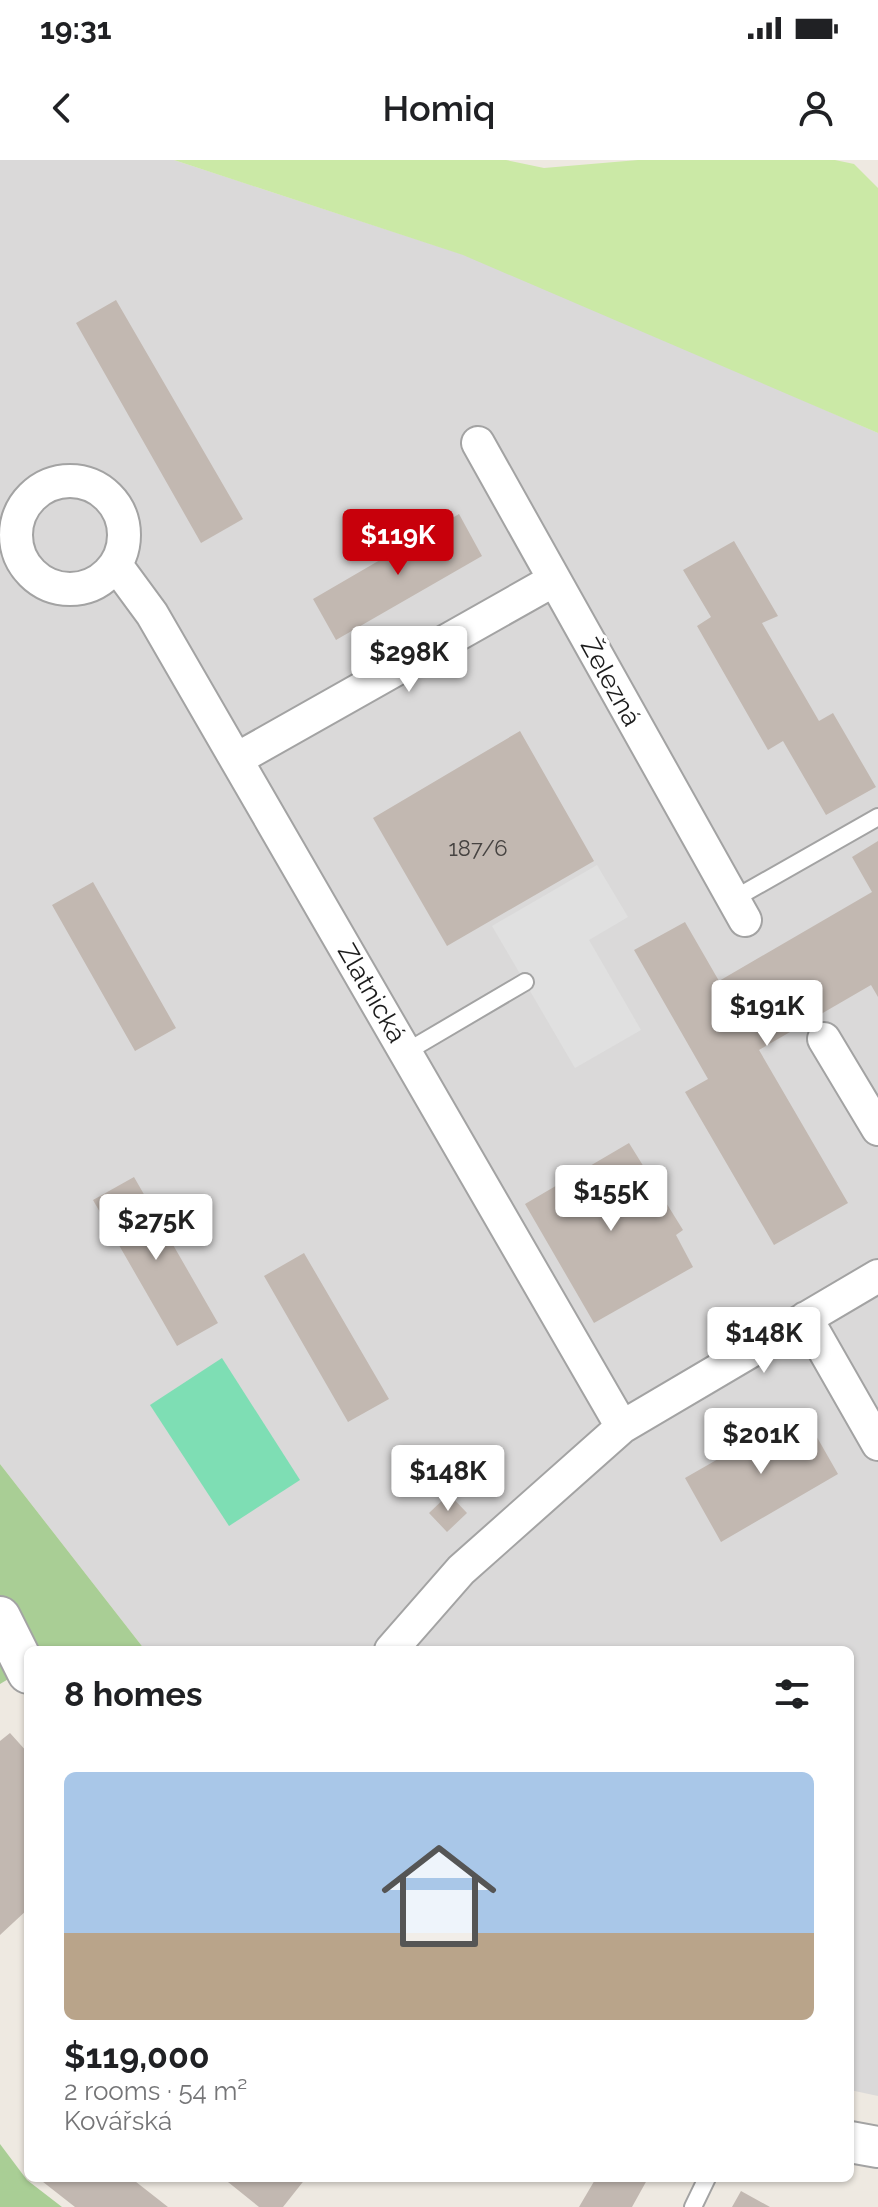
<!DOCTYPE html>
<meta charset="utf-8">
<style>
:root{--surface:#fff;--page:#f2f2f2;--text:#202124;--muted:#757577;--line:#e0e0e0;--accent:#c8000b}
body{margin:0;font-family:Raleway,sans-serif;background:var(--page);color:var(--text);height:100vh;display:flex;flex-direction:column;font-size:30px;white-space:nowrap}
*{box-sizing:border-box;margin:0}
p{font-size:26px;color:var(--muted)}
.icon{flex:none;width:44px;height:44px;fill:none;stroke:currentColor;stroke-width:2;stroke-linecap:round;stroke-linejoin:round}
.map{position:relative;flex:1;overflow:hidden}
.sheet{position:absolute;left:24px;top:1486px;width:830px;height:536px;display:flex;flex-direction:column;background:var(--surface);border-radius:12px;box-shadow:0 2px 6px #0004}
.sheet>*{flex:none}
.price{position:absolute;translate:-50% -68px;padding:0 18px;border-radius:8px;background:#fff;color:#222;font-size:26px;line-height:52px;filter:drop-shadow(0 2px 4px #0008)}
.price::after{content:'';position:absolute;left:50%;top:48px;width:24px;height:18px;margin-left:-12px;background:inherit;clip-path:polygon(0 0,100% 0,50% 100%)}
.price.current{background:var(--accent);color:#fff}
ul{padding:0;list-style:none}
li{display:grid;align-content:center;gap:16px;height:424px;padding:0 40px}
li+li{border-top:2px solid var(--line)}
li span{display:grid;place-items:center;height:248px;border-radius:12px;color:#555}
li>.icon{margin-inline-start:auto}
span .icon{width:144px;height:144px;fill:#fffc;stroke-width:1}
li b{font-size:34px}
h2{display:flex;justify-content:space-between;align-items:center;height:96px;padding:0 40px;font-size:34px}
.status{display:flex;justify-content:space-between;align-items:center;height:56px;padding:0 40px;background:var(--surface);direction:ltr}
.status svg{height:22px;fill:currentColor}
header{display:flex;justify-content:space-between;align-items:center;height:104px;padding:0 40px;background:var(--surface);font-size:36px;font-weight:600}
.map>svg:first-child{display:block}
</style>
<div class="status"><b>19:31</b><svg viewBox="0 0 49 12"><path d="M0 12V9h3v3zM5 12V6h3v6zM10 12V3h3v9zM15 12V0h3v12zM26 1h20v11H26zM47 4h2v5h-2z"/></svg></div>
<header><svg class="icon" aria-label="back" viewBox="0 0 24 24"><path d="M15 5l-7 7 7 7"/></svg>Homiq<svg class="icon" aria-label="person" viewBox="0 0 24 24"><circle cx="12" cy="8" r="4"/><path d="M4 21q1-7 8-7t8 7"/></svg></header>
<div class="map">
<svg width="878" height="2047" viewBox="0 0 878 2047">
<rect width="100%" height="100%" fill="#eee9e1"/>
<path fill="#dad9d9" d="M0 0H174L489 103 878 273V1936L850 1930V1490H145L0 1304Z"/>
<path fill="#cbe9a6" d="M174 0H506L544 8 638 0H835L854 4 878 28V273L463 95Z"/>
<path fill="#a9ce95" d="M0 1304 145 1490H28L10 1518 0 1524Z
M0 1984 27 2020 62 2047H0Z"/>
<path fill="#7edeb4" d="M222 1198 300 1320 229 1366 150 1245Z"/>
<path fill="#e0e0e0" d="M597 705 628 757 589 780 641 870 575 908 492 766Z"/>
<path fill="#c2b8b1" d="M116 140 243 359 201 383 76 163Z
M459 354 482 396 336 480 313 439Z
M734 381 778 456 762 463 819 561 833 553 876 627 826 655 783 581 768 590 697 466 711 457 683 410Z
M520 571 594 701 447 786 373 658Z
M878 681V837L871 825 759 890 848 1043 774 1085 685 932 708 919 634 790 685 762 719 821 872 732 852 697Z
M93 722 176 868 135 891 52 745Z
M629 983 683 1070 676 1075 693 1107 594 1163 525 1044Z
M134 1017 218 1163 177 1186 93 1040Z
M304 1093 389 1239 348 1262 264 1116Z
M802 1251 838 1314 721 1382 685 1318Z
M449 1334 467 1353 447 1372 429 1353Z
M10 1573 28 1593V1749L0 1775V1581Z
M38 2018H131L168 2047H75Z
M223 2018H306L283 2047H259Z
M596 2018H643L647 2020 632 2047H579Z
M741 2031 770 2047H732Z"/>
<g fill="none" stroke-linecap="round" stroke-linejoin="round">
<g stroke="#a3a3a3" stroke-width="20">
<path id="service" d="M732 740 878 657
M406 892 525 822
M693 2047 707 2018"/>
</g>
<g stroke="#a3a3a3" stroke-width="36">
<path id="minor" d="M478 283 745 760
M16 375a54 54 0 1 1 108 0a54 54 0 1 1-108 0Z
M116 405 152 454 622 1267 461 1410 391 1490
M237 599 554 420
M824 879 878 969
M806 1158 878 1284
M622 1267 878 1116"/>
</g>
<g stroke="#a3a3a3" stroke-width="44">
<path id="tertiary" d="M0 1457 28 1513
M850 1982 878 1987"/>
</g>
<use href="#service" stroke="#fff" stroke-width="16"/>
<use href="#minor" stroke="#fff" stroke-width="32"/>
<use href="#tertiary" stroke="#fff" stroke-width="40"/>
</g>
<g text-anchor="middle" stroke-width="7" stroke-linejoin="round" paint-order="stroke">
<g font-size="22" fill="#464341">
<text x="478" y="696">187/6</text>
</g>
<g font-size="26" fill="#1c1c1c" stroke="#fff">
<text transform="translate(611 522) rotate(61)" y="9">Železná</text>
<text transform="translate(372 833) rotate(60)" y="9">Zlatnická</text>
</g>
</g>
</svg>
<b class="price current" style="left:398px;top:417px">$119K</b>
<b class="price" style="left:409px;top:534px">$298K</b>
<b class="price" style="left:767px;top:888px">$191K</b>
<b class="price" style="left:611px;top:1073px">$155K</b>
<b class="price" style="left:156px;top:1102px">$275K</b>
<b class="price" style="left:764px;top:1215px">$148K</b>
<b class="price" style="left:761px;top:1316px">$201K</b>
<b class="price" style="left:448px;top:1353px">$148K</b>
<section class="sheet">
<h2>8 homes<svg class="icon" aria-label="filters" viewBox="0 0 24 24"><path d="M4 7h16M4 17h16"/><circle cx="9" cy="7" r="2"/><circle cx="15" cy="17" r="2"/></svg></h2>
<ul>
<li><span style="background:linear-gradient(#a9c7e8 65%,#b9a48a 0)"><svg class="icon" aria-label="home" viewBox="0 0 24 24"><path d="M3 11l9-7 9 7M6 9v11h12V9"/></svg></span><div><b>$119,000</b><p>2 rooms · 54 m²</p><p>Kovářská</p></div></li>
</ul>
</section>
</div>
